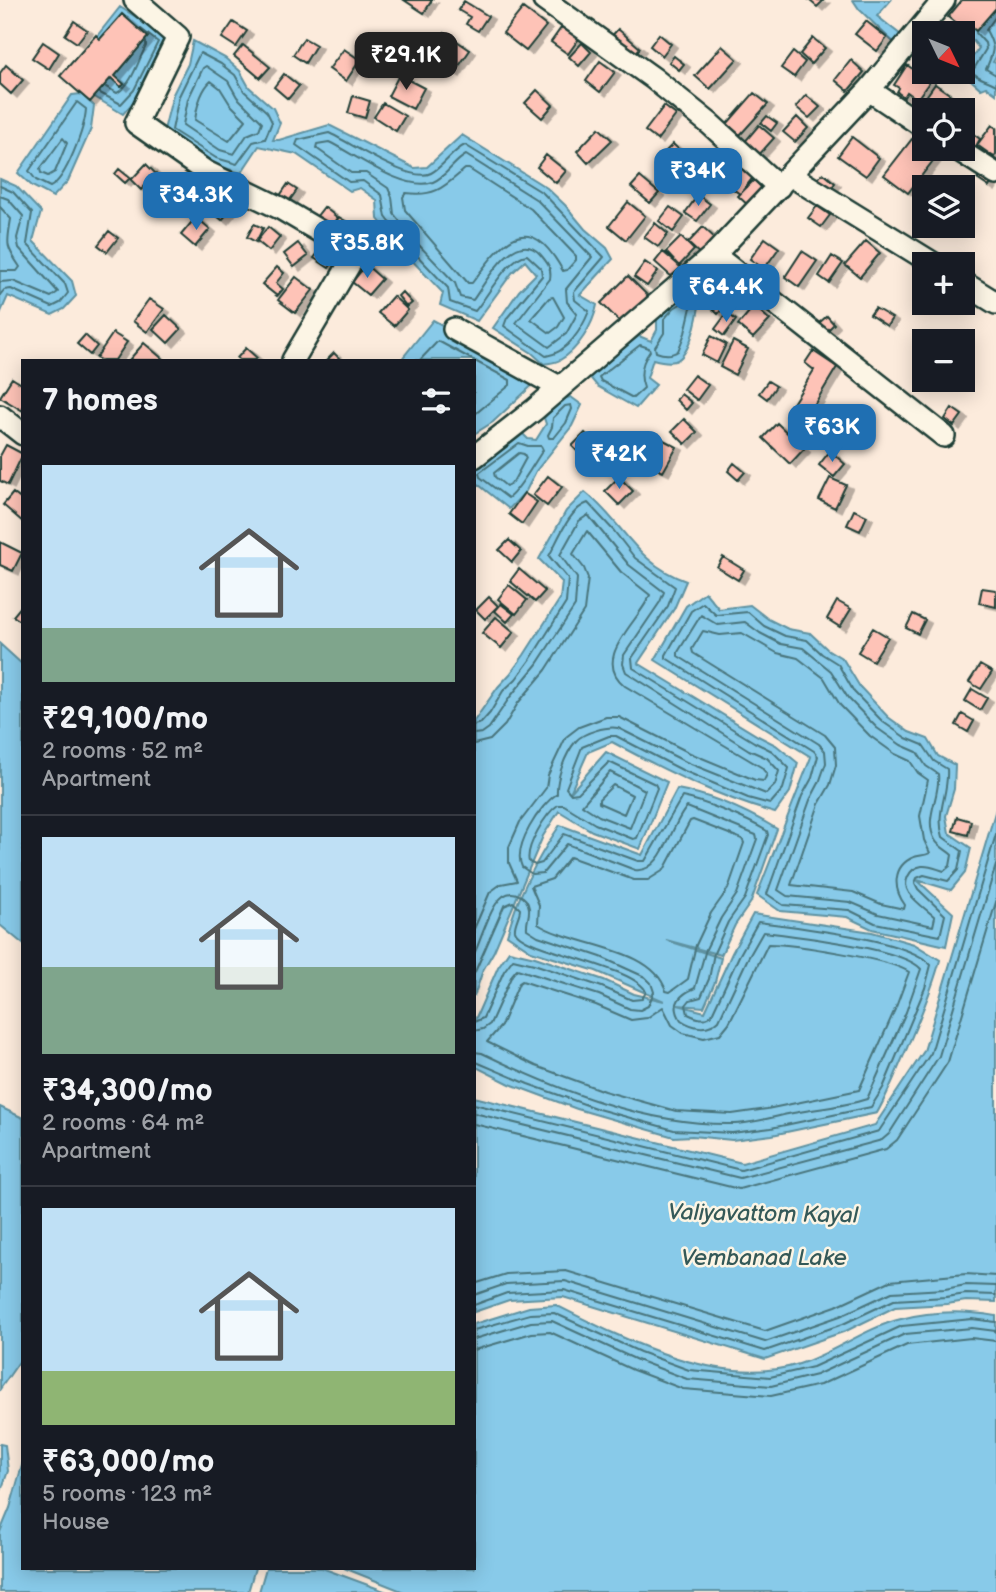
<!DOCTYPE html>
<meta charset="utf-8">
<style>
:root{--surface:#171b24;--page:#242831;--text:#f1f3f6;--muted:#9ea1a6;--line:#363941;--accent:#1f6fb2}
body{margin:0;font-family:"Balsamiq Sans",sans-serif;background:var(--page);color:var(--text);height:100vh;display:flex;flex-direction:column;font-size:26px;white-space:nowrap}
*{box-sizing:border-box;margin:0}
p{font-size:23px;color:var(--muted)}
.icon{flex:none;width:38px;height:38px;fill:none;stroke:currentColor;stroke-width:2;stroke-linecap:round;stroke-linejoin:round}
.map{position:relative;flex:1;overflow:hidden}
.side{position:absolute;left:21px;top:359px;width:455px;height:1211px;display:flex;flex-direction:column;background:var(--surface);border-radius:0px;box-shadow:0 4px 18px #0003}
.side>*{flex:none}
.needle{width:46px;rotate:133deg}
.controls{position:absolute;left:912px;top:21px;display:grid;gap:14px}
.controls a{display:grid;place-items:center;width:63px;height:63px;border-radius:0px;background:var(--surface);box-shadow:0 4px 18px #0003;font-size:35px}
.price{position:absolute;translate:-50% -60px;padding:0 16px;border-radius:14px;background:var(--accent);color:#fff;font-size:23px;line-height:46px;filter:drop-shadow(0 2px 4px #0008)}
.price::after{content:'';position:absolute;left:50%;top:42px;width:21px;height:16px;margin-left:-10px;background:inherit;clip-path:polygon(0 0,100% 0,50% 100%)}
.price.on{background:#222;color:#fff}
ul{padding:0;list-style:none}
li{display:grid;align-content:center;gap:14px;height:371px;padding:0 21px}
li+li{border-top:2px solid var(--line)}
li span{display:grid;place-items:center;height:217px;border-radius:0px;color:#555}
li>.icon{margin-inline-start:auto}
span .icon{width:126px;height:126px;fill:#fffc;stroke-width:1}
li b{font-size:30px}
h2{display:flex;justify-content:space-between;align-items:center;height:84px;padding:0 21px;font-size:30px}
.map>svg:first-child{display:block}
</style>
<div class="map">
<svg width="996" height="1592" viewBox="0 0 996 1592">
<defs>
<filter id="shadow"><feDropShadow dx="6" dy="3.5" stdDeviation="0" flood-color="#0004"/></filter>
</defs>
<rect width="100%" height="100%" fill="#fcebdc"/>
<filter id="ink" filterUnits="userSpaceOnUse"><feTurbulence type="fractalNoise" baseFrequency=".0143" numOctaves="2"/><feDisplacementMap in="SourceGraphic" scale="14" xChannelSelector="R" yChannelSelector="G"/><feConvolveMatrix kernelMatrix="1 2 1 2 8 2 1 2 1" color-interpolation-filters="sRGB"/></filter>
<g filter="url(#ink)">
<path fill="#88cae9" stroke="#5e92a1" stroke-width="2" d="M853 0H891L877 16 901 35 893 42 859 9Z
M989 0H996V57L993 62 996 63V94L986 87 981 89 962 72 979 48 964 30Z
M120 7 169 38 140 94 123 114 68 81 82 55Z
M193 41 225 58 240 71 249 87 273 108 280 123 273 140H279L329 125 414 168 427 167 462 135 547 188 565 205 585 229 607 248 613 259 580 295 597 305C593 325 578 350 560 360 555 363 549 363 544 364L532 353 493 328 519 291 536 274 525 261 512 273 477 321 440 305 443 293 405 253 378 219 377 200 360 188 350 191 296 154 259 146 241 173 213 164 163 134 173 94 188 64Z
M81 94 94 106 91 129 68 181 53 197 32 186 18 173 72 95Z
M0 179 16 186 41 212 33 241 72 281 76 296 64 309 52 315 8 296 1 312 0 310Z
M690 290 700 300C698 314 691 356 675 361 668 363 660 361 653 359L647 378 656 385 636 408 597 386 588 375 639 336 651 341 657 330V317L669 303Z
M433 320 540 378 493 422 474 434V360H401Z
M571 397 582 405 572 426 536 471 526 491 509 509 474 481V467L521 432 528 439 536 440 546 424 544 418 562 399Z
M585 492C624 523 635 563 686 581L674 609 638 663 758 736 776 745 798 763 790 792 775 813C718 797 664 770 612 742L588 752 570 793 606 752 667 782 640 849 592 831 559 811 543 836 494 951 483 970 474 997V721L498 687 510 674 524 655 560 599 562 582 539 559 566 511Z
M705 592 719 609 750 605 768 619 788 629 810 633 827 649 843 659 860 687 888 717 909 732 928 739 938 756 955 765 954 789 946 816 949 833 971 848 965 873 951 890 917 880 953 913 946 946 872 929 847 917 780 911 757 895 811 757 655 660 686 606Z
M0 644 23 665V944L0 925Z
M677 789C711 795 747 811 777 829L751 902 735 925 721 955 666 940 721 958 715 982 704 1007 678 1005 705 1012 732 953 753 914 872 932 914 944 940 960C932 991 919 1019 907 1048 897 1070 889 1092 877 1113L772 1135 732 1140 692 1136 674 1137 577 1109 510 1084 474 1066V1022L498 967 509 951 535 957 604 980 634 994 664 1001 596 971 531 951 507 935C518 894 536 860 560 825L642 855Z
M996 809V1302L966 1301 947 1304 895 1307 846 1331 765 1359 563 1297 509 1300 474 1312V1097L742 1163 875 1125 924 1051Z
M0 1107 23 1118V1356L0 1389Z
M556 1305C625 1340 720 1389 799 1364 834 1353 865 1328 901 1319 931 1311 966 1311 996 1316V1592H404L344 1568H474V1324L529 1307Z
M0 1444 5 1445 8 1471 0 1494Z
M23 1462V1568H255L248 1592H0V1532L10 1508Z
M266 1568H322L387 1592H259Z"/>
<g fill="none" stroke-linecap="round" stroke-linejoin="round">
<path stroke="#49757c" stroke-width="2" d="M996 16 986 30C996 49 994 50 986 69L996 75
M976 33 985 43 986 49 972 72C980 80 987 79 996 85
M200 53 221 64 235 75 244 91 267 112 272 122 265 139 253 142 237 164 216 158 172 130 179 96Z
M206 66 228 81 237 97 262 122 259 130 247 135 234 154 220 150 183 125 188 99 203 68Z
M211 81 220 88 230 104 246 120 229 141 195 120C197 106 201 90 211 81Z
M106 87 117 93C132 85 138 61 146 46V42
M100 93 121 104 134 90 158 42 141 29
M77 102 86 109C85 127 66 180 50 187L36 180 29 171Z
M329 133C350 142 410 184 431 173 444 166 452 151 465 145L543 193 604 257 574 292 575 300 589 311C582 329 567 353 546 356L504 326 507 318 542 276 541 268 527 255C509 256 487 297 475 311L450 302 448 288 410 248 386 217 382 195 363 181 349 182 296 145 298 140Z
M63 138 67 143 55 172 48 176 41 173 40 169Z
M329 142C353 153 405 193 433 182 446 177 454 161 466 155L537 200 592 257 566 289 567 302 577 314 566 334 549 347 516 323 550 279C552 268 547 262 540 254 515 227 486 282 473 300L460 297 455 283 417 243 394 214 392 197 388 188 366 173H351L316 148 317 144Z
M465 169H469L531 209 576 256V260L567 270 563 271C528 208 504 240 472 283H468L405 210 403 197 406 193C435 197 444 187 465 169Z
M0 186 13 192 32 213 27 244 65 284 68 293 60 303 52 307 11 289 4 290 0 295
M0 196 8 199 23 216 17 238 19 248 58 292 51 297 13 281 0 282
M0 207 11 219C7 245 5 245 20 267L17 271H0
M553 297 564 317 558 327 550 333 531 319 549 298Z
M687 300 692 303 685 333 678 351C671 356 664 355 656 352L655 347 664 333V319L674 308Z
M640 345 649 348 650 351C641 363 639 375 644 388L633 398 601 381 599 377Z
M420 360 438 341 510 380V385L474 415
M571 405 572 409 566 423 554 438H549L548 435 552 427 553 418 565 406Z
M519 443 528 446H541L543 450C534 463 519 491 508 498L480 477 479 473Z
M519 453 524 454 526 458 513 482 506 486 495 477 494 473Z
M703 603 716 615 748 612 764 626 785 636 807 640 822 654 838 664 854 692 883 722 906 738 923 745 934 761 947 769C949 794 935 812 943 837L962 851 958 870 948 881 924 875 917 878 915 883 918 889 945 915 940 936 875 923 849 910 783 905 767 894 802 796 812 778 818 756 814 751 666 658V655L691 611Z
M701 615 718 625 745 622 760 633 781 644 803 648 831 671 848 698 877 728 901 745 917 752 926 766 938 774C941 796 923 818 935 840 939 847 947 850 952 855L950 866 944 871C937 869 929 865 922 866 909 868 902 883 909 893 915 902 927 910 935 917L933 926 878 914 850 902 787 896 778 890 810 800 819 783 826 763 825 751 819 744 678 656V652Z
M703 631 720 635 742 633 777 653 798 658 824 678 840 705 870 736 895 754 910 761 918 773 928 780 920 816 924 840 930 853C925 856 920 855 914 857 892 866 893 889 905 905L904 909 881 904 853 892 791 885 819 804 830 785 836 765 835 747 825 735 693 653 692 649Z
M474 725 481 723 490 713 503 691 516 679 530 660 566 603 568 579 549 556C558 540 569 509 588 503L614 531 635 558 675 587 668 606 632 658 633 668 754 742 772 751 789 768 783 789 770 804 748 798 682 770 616 736H609L582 747 566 788 571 794 578 793 609 762 655 784 657 788 637 838 633 839 595 824 564 805H558C546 813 525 847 529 862L535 865 542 863 564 834 638 861H645L682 797C704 801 747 819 767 831L768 835 745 898 728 922 714 953 709 979 701 997 690 1000 686 1005 688 1014C696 1018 706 1022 712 1014L739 956 758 922C796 927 909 939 931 965L925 988 883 1088 871 1107 771 1128 732 1133 674 1130 598 1109 528 1084 474 1061
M474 734 482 733 489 728 510 697 537 664 575 606 577 578 560 555 579 521 588 515 629 565 664 592 660 602 624 655 623 664 626 672 749 750 767 758 779 771 775 785 766 794 686 762 618 728C607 726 584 732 576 741 565 754 556 779 557 794 540 805 512 847 522 867L532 874 543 873 567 844 635 870C663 874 671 823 687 807L756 835 757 839 737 894 721 918 706 949 695 988C681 994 670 1003 681 1020 693 1028 708 1031 719 1020L747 960 763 932C795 936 903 948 921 969L906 1012 867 1099C842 1107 814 1109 788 1114 769 1118 750 1124 731 1124 645 1125 558 1090 482 1053L474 1052
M474 744 490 740 505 725 518 703 546 670 584 611 588 578 584 568 573 554 587 531 621 572 650 595C639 622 590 658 625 686L761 767 767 774 764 781 755 780 690 753 619 717H606L579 727 566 737 548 775 546 788 520 822 509 847V863L517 881 501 884 490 892 474 929
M610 772 645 790 630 828 599 816 582 805Z
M613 785 632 795 624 814 599 803V799Z
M693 820 742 839 744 843 728 889 711 913 696 945 688 979 670 992 666 991C653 946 571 946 538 924L539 905 531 886 552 879 570 857 634 880H648L664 870 690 821Z
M768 944C794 944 890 959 909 972L896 1007 859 1090 767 1109 732 1114 676 1111 604 1091 536 1066 487 1042 501 1026 519 983 522 981 596 1005 631 1020 647 1018 663 1007 672 1025 683 1033 704 1038 720 1034 729 1023Z
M474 954C483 938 494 882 519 895 525 897 528 902 529 908 530 915 526 922 527 929L538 936 601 957 645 977 651 983 654 992 648 1006 640 1010 630 1009 599 995 517 969 512 975 490 1024 483 1029 474 1031
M474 974 504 906 513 902 520 909C520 915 514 924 515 930 519 950 637 966 646 992L642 999 632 1000 602 987 534 964 513 959 504 971 483 1018 474 1022
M474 1104 741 1170 879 1131 931 1053 996 834
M474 1113 740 1178 882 1140 889 1134 939 1056 996 865
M474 1124 739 1189 886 1149 897 1140 948 1062 996 902
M474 1284 506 1274 566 1271 765 1331 836 1306 890 1281 966 1274 996 1276
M474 1295 506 1284 565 1281 765 1342 840 1316 892 1292 945 1289 966 1285 996 1286
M474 1305 507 1293 564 1290 765 1351 843 1324 894 1300 946 1297 966 1294 996 1295
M474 1330 530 1314 554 1313 640 1352 689 1370 770 1377 813 1367 902 1326 972 1319 996 1322
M474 1339 531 1322 552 1321 637 1360 687 1379 771 1386 816 1375 905 1334 972 1328 996 1331
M474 1350 532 1333 550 1332 633 1370 683 1389 771 1396 820 1385 907 1345 971 1338 996 1341"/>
</g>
<path fill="#fec3b7" stroke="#1f3d34" stroke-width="2" filter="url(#shadow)" d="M404 0H432L424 13Z
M809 0H824L817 7Z
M962 0H996V8L976 31 968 24 964 30 948 17Z
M464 1 488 16 478 31 466 24 470 17 458 10Z
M523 8 546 26 526 51 503 33Z
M122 14 148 37 115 76 124 84 121 87 111 78 90 102 60 76 96 35 100 39Z
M74 21 87 30 77 43 65 35Z
M566 21 583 33 568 54 551 42Z
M866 21 887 38 877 51 855 34Z
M233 22 247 31 236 47 222 38Z
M618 29 640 48 631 58 609 39Z
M445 33 470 50 454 73 429 56Z
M659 34 671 44 662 56 650 46Z
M304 38 316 45 305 63 293 55Z
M813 38 825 48 811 64 800 54Z
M43 42 59 53 49 69 32 58Z
M582 43 591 52 579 66 569 57Z
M243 45 270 67 260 78 234 56Z
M722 46 737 59 710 89 695 76Z
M344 49 360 60 346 81 329 69Z
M793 52 805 62 794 77 781 68Z
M674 56 684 64 679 70 669 62Z
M851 60 864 72 848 91 835 80Z
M600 61 615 72 600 92 586 81Z
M6 65 23 80 11 94 0 84V73Z
M907 65 930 81 917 99 907 92 904 97 897 92 899 88 894 85Z
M284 74 299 86 288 99 274 87Z
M399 75 424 88 413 109 388 96Z
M935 84 958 100 950 110H930L921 104Z
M537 90 553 105 542 118 525 103Z
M754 93 768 104 740 135 727 124Z
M806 95 820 107 809 118 796 107Z
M353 96 370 101 365 118 348 113Z
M383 103 405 116 396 131 374 117Z
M664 106 676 115 657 140 645 131Z
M767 116 777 123 771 131 761 123Z
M797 117 808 128 795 142 783 132Z
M759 125 774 138 758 156 743 144Z
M992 125 996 128V154L994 157 977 145Z
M599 128 612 140 588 163 577 151Z
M972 133 980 139 975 148 966 142Z
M852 137 879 158 866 176 838 156Z
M912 139 936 157 908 193 884 175Z
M673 144 689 159 679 169 663 154Z
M716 154 729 165 713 184 700 172Z
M546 155 566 171 556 183 537 167Z
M736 163 754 176 740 194 722 181Z
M146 164 156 174 141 190 131 180Z
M119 169 130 178 125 183 115 174Z
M823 173 835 183 827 194 814 183Z
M982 173 993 180 989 187 977 179Z
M640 177 659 193 650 203 631 187Z
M202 180 210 183 204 195 196 191Z
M754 180 765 191 750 207 738 196Z
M288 184 297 190 287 204 279 197Z
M212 192 231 209 222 220 202 204Z
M698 195 710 204 697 221 685 213Z
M628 202 645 216 626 240 609 226Z
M817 206 830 215 821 227 808 218Z
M324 207 338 218 327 232 313 221Z
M670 207 684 217 673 232 659 221Z
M196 217 210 229 195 247 181 235Z
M339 217 357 228 348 243 330 232Z
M655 223 668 234 658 247 644 237Z
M254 224 263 228 256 242 247 237Z
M268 227 280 237 269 251 257 241Z
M703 227 718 241 704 258 688 243Z
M109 231 118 238 107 252 98 245Z
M681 237 694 250 679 266 666 252Z
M765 238 779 248 764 269 750 259Z
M327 241 341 250 329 268 314 258Z
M866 241 880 253 860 277 845 265Z
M298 243 308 256 294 267 284 254Z
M802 251 817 261 799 287 785 277Z
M663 252 682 268 673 278 655 262Z
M832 256 843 263 829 283 819 276Z
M645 262 658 271 647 286 634 277Z
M366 265 382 279 368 295 352 282Z
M277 267 284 273 276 283 283 289 277 296 262 284Z
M628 276 648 296 622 324 601 303Z
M296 277 313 290 295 313 278 300Z
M715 281 733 296 718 314 700 298Z
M402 292 412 303 407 307 398 296Z
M393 296 408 310 394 326 378 313Z
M149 299 164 309 147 332 133 321Z
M754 306 770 320 753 338 738 325Z
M875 308 892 318 887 326 870 315Z
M727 313 736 320 724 336 715 329Z
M166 315 181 329 168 343 153 329Z
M827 316 834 324 827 331 819 323Z
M113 333 127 342 115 360H100L96 358Z
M85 335 97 346 90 355 77 344Z
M711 336 726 344 717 363 702 355Z
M733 341 748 349 735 375 720 367Z
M144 343 164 360H129Z
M246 348 257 358 255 360H240L237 358Z
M813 351 837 367 808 415 792 405 814 370 805 363Z
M334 353 341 360H327Z
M694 375 708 385 697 400 683 389Z
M12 378 23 385V411L0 397Z
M768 381 776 386 767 399 759 393Z
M681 394 692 403 686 410 676 400Z
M952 408 962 415 954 426 945 419Z
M684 419 697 432 685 444 672 431Z
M777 423 804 449 790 464 763 438Z
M585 433 592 440 579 453 572 446Z
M656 436 677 447 663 472 643 462Z
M6 445 23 454 8 485 0 481V456Z
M830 451 845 464 834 477 819 465Z
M734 463 745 472 738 480 728 471Z
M548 476 562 487 547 506 533 495Z
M619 477 633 491 619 505 605 491Z
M830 478 846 485 835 508 819 500Z
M13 493 23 501V522L3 505Z
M524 493 537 502 522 524 509 514Z
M854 510 867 516 860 531 847 525Z
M509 540 521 551 512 562 499 550Z
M0 542 22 553 13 571 0 565Z
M723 557 744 570 738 580 717 567Z
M519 569 545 591 535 602 510 581Z
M509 585 527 600 516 614 498 599Z
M982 588 996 590V607L979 603Z
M489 597 498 606 485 619 476 610Z
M837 601 851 609 840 627 827 619Z
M501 604 514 614 507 622 495 611Z
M22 605 23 621 22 622 13 616Z
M913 614 925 620 918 634 906 628Z
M496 617 514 632 501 648 482 633Z
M873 628 888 637 873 661 858 652Z
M980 665 992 672 981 689 969 682Z
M972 689 987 698 980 710 965 701Z
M962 714 974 721 968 732 956 725Z
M957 817 971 821 968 835 953 831Z"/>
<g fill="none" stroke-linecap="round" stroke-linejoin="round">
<g stroke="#1f3d34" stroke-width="26">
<path id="minor" d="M135 0 178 37 136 123 206 172 280 208 336 241 352 260 293 360
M544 0 653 78 710 124 779 187
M869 90 924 127
M957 149 996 174
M790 175 934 264
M714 255 944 436
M962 282 996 303
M454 329 559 387
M0 416 23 434
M474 457 534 410 714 255 869 90 944 0"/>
</g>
<use href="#minor" stroke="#fcf5e5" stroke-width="21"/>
</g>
</g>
<g text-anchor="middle" stroke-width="5" stroke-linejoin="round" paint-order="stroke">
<g font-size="23" font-style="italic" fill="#345958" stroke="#fcf5e5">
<text transform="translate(763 1213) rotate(1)" y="8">Valiyavattom Kayal</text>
<text x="764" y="1265">Vembanad Lake</text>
</g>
</g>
</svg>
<div class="controls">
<a><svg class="needle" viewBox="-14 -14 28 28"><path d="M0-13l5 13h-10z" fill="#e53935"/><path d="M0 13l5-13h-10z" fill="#9ea1a6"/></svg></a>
<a><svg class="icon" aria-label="locate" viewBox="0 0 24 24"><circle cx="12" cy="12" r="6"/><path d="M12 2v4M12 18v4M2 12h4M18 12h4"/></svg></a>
<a><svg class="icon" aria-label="layers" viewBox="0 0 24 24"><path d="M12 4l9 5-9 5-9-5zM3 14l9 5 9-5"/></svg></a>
<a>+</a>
<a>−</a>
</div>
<b class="price on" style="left:406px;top:92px">₹29.1K</b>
<b class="price" style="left:698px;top:208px">₹34K</b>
<b class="price" style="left:196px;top:232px">₹34.3K</b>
<b class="price" style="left:367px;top:280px">₹35.8K</b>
<b class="price" style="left:726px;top:324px">₹64.4K</b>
<b class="price" style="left:832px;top:464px">₹63K</b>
<b class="price" style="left:619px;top:491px">₹42K</b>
<section class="side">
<h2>7 homes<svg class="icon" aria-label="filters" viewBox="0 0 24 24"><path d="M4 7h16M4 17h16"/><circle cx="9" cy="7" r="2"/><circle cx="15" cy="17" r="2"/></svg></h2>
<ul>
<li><span style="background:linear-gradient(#bfe0f5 75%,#7fa58c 0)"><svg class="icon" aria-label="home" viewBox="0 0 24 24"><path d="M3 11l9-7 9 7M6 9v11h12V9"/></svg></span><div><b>₹29,100/mo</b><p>2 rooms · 52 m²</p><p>Apartment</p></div></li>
<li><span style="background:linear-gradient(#bfe0f5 60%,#7fa58c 0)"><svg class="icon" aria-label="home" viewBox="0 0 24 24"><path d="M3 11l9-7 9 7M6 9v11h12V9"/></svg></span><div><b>₹34,300/mo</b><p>2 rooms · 64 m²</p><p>Apartment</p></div></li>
<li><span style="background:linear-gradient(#bfe0f5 75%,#8fb573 0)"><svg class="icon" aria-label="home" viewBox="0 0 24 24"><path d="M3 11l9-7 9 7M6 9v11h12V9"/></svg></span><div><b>₹63,000/mo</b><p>5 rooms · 123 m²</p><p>House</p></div></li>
</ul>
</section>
</div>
